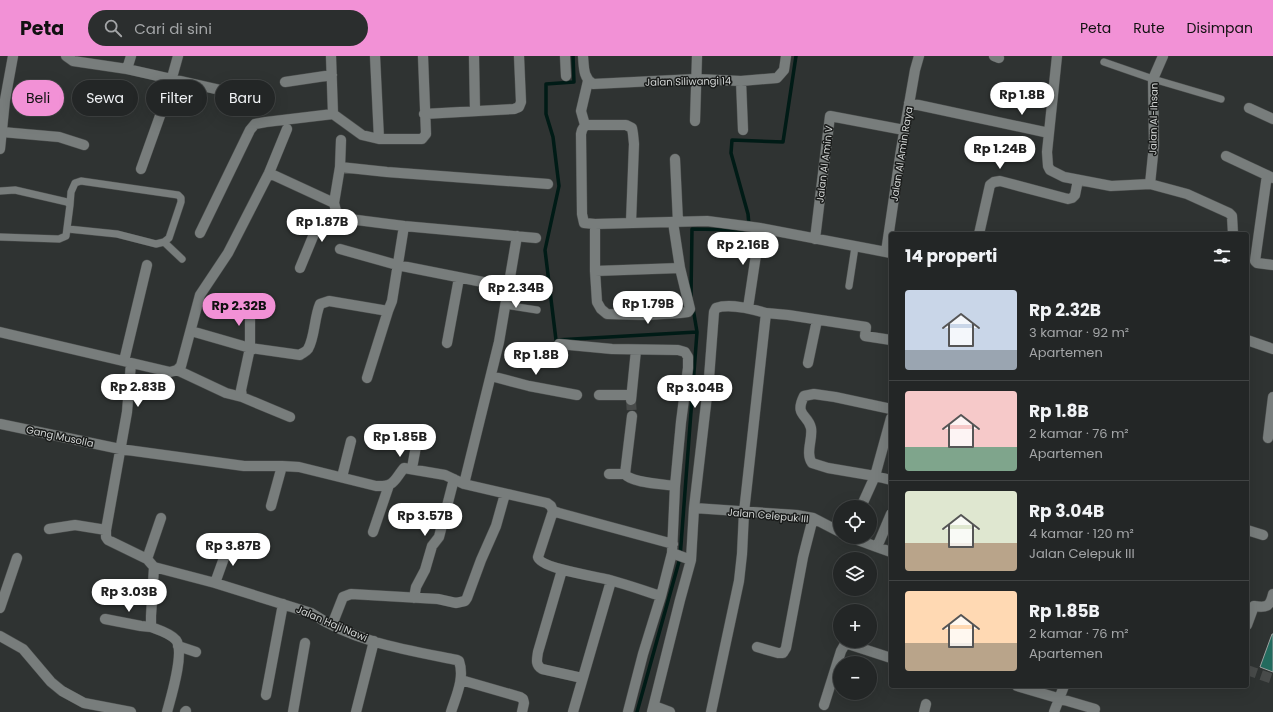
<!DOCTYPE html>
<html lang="id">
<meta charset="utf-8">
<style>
:root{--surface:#232626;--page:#2b2e2e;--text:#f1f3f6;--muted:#a3a5a7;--line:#404343;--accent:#f291d6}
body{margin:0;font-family:Poppins,sans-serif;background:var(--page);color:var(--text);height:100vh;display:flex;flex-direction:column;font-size:15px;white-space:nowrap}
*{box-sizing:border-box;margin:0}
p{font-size:13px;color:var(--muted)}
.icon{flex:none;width:22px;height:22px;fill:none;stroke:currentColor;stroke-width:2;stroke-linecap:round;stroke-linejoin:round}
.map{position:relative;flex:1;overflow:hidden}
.details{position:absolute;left:889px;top:176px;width:360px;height:456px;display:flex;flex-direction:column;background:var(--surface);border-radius:4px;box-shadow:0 4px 16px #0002,0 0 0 1px var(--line)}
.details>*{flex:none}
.guide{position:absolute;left:12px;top:24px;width:380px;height:36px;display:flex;gap:8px}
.fabs{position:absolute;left:833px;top:444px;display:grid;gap:8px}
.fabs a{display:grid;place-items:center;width:44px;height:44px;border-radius:50%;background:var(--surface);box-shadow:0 4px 16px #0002,0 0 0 1px var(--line);font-size:20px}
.price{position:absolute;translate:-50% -34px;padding:0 9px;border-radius:14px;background:#fff;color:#222;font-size:13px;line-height:26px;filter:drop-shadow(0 1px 2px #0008)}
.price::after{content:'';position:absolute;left:50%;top:24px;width:12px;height:9px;margin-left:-6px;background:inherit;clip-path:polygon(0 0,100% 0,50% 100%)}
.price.active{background:var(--accent);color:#111}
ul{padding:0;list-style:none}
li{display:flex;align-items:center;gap:12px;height:100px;padding:0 16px}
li+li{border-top:1px solid var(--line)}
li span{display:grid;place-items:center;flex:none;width:112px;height:80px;border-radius:4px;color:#555}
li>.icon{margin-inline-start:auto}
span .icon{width:48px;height:48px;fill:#fffc;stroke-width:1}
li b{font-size:17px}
h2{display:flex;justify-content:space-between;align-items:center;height:48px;padding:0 16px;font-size:17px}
.tag{padding:0 14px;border-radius:18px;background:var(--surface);box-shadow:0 4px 16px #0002,0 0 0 1px var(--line);font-size:14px;line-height:36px}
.tag.active{background:var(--accent);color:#111}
header{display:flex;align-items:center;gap:24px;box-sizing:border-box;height:56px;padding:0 20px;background:var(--accent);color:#111}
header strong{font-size:19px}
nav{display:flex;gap:22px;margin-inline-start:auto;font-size:14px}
.search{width:280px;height:36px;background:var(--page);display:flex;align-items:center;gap:10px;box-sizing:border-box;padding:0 14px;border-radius:22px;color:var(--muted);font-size:15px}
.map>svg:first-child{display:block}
</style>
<header>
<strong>Peta</strong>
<div class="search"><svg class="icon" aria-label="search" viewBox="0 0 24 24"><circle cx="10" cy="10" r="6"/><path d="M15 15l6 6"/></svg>Cari di sini</div>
<nav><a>Peta</a><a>Rute</a><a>Disimpan</a></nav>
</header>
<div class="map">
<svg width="1273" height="656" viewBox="0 0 1273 656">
<rect width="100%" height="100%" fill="#2f3332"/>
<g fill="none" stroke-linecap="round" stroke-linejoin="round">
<path stroke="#001b16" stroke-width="3.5" d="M573 0 574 26 546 28V58L553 81 559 130 545 194 556 284 697 276
M749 169 748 158 731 97 732 84 783 86 796 0
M691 240 692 173 743 174
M637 656 680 502 697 276 693 252"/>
</g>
<path fill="#236b5e" stroke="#9ca1a0" d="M1272 578H1273V616L1260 611Z"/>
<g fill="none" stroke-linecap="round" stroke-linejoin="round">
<path stroke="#484b4a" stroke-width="10" stroke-dasharray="10 5" stroke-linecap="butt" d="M631 344 632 360
M1247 614 1273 623"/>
<g stroke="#4c4f4e" stroke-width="8">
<path id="lane" d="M1104 6 1153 23 1221 43
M0 135 15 134 67 146 70 149 66 180 59 183 0 181
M68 173 117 178 156 188 164 186 169 182 181 146V142L178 139 81 125 75 127 71 136 70 149
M164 186 182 203
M849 230 855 191
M505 249 537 254"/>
</g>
<g stroke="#4c4f4e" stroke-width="11">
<path id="street" d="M66 0 73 5 127 13 256 42
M331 0 333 58
M375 0 379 83
M474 0 475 55
M565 0 566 20
M583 0C584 11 583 22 593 28L696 23 741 25 777 22 784 14 786 0
M994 0 999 2
M1057 0 1047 96 1048 110 1050 114 1064 121 1111 130 1150 128 1187 138 1229 157 1232 160 1233 178
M127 13 131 0
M741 25 743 74
M285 26 332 19
M909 47 1049 77
M1249 52 1273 63
M333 58 362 79 379 83H422L426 78 423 0
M424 58 514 53 519 51 521 46 519 0
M695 65 697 0
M585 69 581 55 588 25
M2 76 59 81 84 89
M341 84 340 111 334 147 336 155 340 159 349 163 404 170 536 182
M1226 100 1273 122
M675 103 678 166
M340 111 387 116 548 128
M141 113 166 43 178 0
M269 117 334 147
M1267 119 1255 205 1257 207 1273 209
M1150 128 1154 89 1153 23 1163 0
M631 166 634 88 633 78 632 72 626 69H585L582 74 581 78 582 158 584 167 595 168 707 165 760 172 891 197
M595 168V215L597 246 601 253 607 258 646 259 680 257 688 256 690 253 680 212 673 166
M200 177 250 74 255 68 266 66 333 58
M979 178 990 129 994 126 1000 125 1068 143 1072 142 1075 139 1078 124
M815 183 830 60 904 74
M340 193 397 209 508 231
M886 196 901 94 915 14 919 0
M300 212 314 178 318 170 336 155
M595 215 680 212
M748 252 760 172
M766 257 788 259 866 271 865 280 891 284
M191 275 250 292 300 299C302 297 306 296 308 293 315 281 314 262 320 248L329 245 388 255 392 245 404 170
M0 276 170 316 177 314 181 310 200 239 228 197 269 117 287 73
M1247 284 1273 293
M447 287 459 222
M559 288 612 293 678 294 685 296 688 301V312L681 366 675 430 672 497 661 540 643 598 628 656
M124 305 147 209
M131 307 127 356 106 474V481L108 484 147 503 154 511 151 560V571C159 574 170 577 176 584 185 596 171 641 167 656
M808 307 817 264
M177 314 226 337 242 341 241 334 250 292V250
M491 320 529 330 577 339
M367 322 388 255
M599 339H631
M242 341 290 361
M631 344 636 294
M891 353 835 341 814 338 804 340C794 360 808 358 811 372 813 383 805 397 812 407L828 412 875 420 891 424
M632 360 625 418C631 427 664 428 675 430
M0 368 120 393 244 410H282L299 411 376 430C395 431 394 424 404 412L445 419 464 428 547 447 551 450 553 455 559 457 673 488
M1268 382 1273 341
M412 412 417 385
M609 418H625
M342 421 351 385
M464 428 499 286 517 180
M271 450 282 410
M861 451 875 420 891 362
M694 452 796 459 813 462 840 476
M553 455 538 501C540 512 598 521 610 524 628 529 645 535 661 540
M49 473 75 469 106 474
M1247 474 1263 479
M373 476 389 429
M850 481 877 491 891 458
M877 491 891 496
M672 497 691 504
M147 503 161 462
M154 511 215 527 311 557C354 586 407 594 457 604L459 605C465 622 456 640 451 656
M562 514 538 596C537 603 535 609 542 613L582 622
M215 527 229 488
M414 542 416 531 425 514 432 490 439 481 454 423
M0 552 17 502
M105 563 141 570 151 571
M332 569 343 541 351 538 438 543 456 547 465 545 467 542 481 504 496 470 505 438
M1247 569 1254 550C1266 552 1270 551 1273 538
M0 580 23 593 51 626 62 635 84 647 131 656
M178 590 196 596
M757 591 778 597H783L786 592 803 501 813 462
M461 624 520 641 523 643 524 647 522 656
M1017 630 1095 653 1094 656
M266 639 283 548
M824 649 841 595 845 588H848L891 602
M654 650 670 656
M185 656 186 655
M293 656 305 587
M356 656 374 585
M573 656 611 525
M652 656 680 544 691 504 694 452 709 322 714 256 716 252C730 247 752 253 766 257L744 456 742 498 739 525 711 656
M924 656 926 648
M1054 656 1064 630"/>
</g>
<g stroke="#4c4f4e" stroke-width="11">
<path id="secondary" d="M0 93 5 44 13 0"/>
</g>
<use href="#lane" stroke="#787d7c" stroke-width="7"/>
<use href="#street" stroke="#787d7c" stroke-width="10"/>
<use href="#secondary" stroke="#787d7c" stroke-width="10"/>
</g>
<g text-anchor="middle" stroke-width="3" stroke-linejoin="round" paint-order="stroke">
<g font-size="10" fill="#d3d6d5" stroke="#191b1a">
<text transform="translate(688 25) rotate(-1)" y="4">Jalan Siliwangi 14</text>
<text transform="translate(1153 63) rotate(-89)" y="4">Jalan Al-Ihsan</text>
<text transform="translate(901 98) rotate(-81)" y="4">Jalan Al Amin Raya</text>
<text transform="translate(824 108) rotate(-83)" y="4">Jalan Al Amin V</text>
<text transform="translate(60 380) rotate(12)" y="4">Gang Musolla</text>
<text transform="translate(768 459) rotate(5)" y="4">Jalan Celepuk III</text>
<text transform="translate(332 567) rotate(23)" y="4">Jalan Haji Nawi</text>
</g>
</g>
</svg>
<div class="fabs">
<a><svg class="icon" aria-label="locate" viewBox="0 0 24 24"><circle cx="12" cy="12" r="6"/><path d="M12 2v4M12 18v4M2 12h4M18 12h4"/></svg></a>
<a><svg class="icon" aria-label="layers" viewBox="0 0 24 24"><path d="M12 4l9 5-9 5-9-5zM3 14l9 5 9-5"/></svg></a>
<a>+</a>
<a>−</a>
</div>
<b class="price" style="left:1022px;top:60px">Rp 1.8B</b>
<b class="price" style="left:1000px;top:114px">Rp 1.24B</b>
<b class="price" style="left:322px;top:187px">Rp 1.87B</b>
<b class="price" style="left:743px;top:210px">Rp 2.16B</b>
<b class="price" style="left:516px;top:253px">Rp 2.34B</b>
<b class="price" style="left:648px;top:269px">Rp 1.79B</b>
<b class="price active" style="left:239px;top:271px">Rp 2.32B</b>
<b class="price" style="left:536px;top:320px">Rp 1.8B</b>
<b class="price" style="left:138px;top:352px">Rp 2.83B</b>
<b class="price" style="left:695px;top:353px">Rp 3.04B</b>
<b class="price" style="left:400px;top:402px">Rp 1.85B</b>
<b class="price" style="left:425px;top:481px">Rp 3.57B</b>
<b class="price" style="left:233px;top:511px">Rp 3.87B</b>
<b class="price" style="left:129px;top:557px">Rp 3.03B</b>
<div class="guide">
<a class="tag active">Beli</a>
<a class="tag">Sewa</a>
<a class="tag">Filter</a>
<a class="tag">Baru</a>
</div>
<section class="details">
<h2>14 properti<svg class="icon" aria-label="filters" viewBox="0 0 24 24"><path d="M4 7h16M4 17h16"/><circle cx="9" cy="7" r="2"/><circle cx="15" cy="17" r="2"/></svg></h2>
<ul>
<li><span style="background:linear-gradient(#c9d6e8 75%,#9aa5b1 0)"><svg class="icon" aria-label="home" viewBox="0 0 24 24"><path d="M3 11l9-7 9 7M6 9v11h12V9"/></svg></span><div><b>Rp 2.32B</b><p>3 kamar · 92 m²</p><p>Apartemen</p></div></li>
<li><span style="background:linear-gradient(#f6c9c9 70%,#7fa58c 0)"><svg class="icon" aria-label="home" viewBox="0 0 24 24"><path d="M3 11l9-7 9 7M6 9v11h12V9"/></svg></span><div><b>Rp 1.8B</b><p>2 kamar · 76 m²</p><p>Apartemen</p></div></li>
<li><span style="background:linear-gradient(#dfe7d0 65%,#b9a48a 0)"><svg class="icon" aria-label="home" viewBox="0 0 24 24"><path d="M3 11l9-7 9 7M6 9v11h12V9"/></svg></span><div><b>Rp 3.04B</b><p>4 kamar · 120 m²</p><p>Jalan Celepuk III</p></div></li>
<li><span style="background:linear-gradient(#ffd9b3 65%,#b9a48a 0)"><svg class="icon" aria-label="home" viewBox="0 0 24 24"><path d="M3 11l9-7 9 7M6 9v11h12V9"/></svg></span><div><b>Rp 1.85B</b><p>2 kamar · 76 m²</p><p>Apartemen</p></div></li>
</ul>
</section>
</div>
